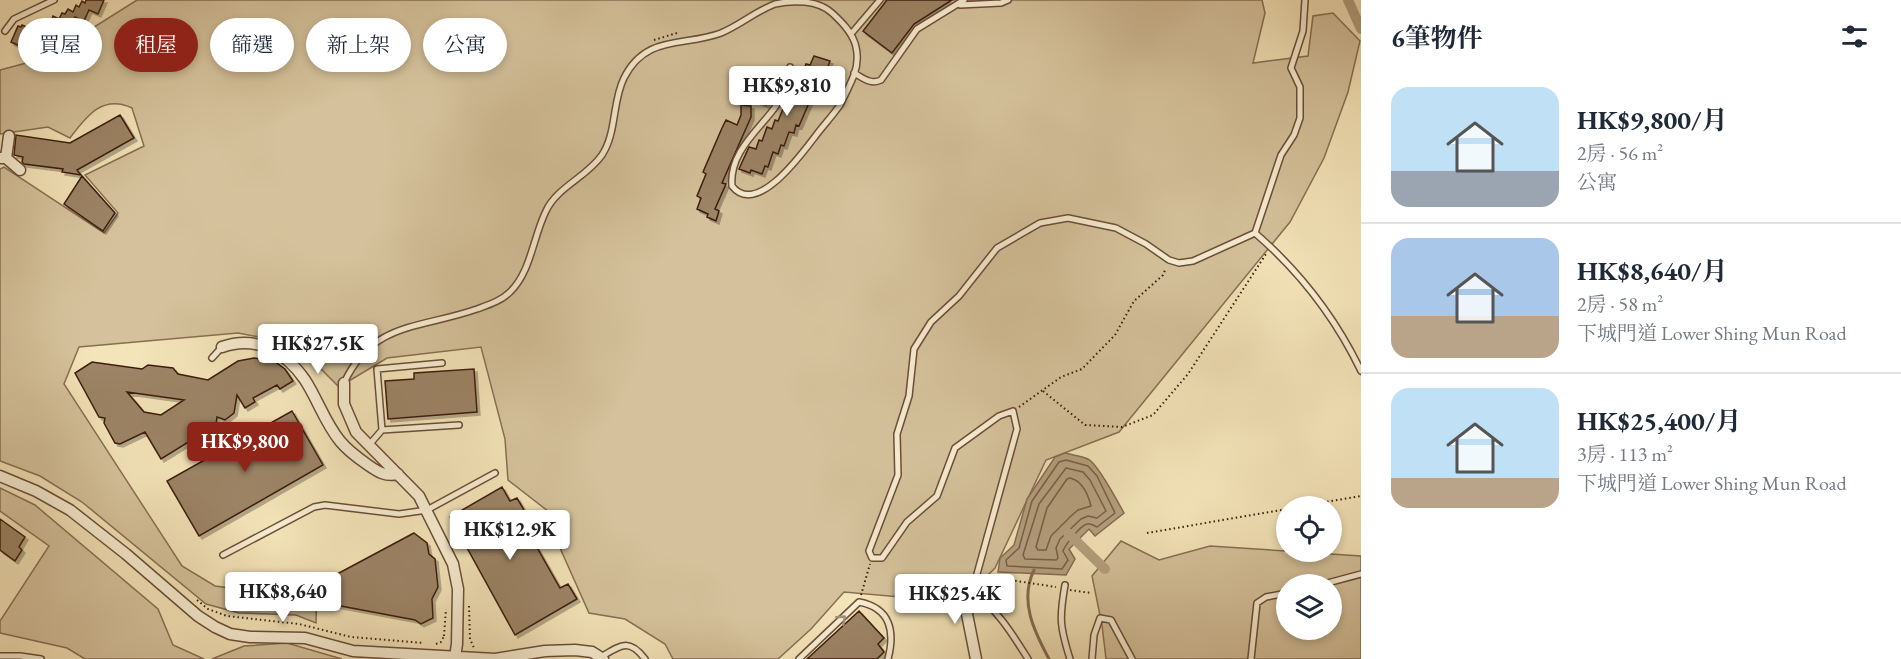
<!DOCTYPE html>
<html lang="zh-TW">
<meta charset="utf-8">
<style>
:root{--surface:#fff;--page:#f2f2f3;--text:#1f2937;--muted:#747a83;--line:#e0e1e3;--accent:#8f2418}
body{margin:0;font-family:"EB Garamond","Noto Serif TC",serif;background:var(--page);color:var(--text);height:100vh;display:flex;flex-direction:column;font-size:22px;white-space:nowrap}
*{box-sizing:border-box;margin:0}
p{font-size:20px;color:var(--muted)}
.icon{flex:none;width:33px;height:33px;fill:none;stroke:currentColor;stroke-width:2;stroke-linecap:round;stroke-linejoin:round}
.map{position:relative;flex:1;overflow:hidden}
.drawer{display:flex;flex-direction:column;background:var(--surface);width:540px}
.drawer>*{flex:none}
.top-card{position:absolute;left:18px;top:18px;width:570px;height:54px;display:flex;gap:12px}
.controls{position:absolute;left:1276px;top:496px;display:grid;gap:12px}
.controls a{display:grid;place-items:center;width:66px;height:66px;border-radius:50%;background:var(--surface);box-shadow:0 3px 9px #0003;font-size:30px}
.price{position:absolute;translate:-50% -51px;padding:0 14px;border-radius:6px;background:#fff;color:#222;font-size:20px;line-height:39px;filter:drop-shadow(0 2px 3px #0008)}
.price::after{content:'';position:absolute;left:50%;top:36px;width:18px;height:14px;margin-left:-9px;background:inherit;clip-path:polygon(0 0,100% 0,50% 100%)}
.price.current{background:var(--accent);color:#fff}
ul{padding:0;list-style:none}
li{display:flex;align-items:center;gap:18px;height:150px;padding:0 30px}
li+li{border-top:2px solid var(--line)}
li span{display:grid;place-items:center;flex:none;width:168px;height:120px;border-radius:18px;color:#555}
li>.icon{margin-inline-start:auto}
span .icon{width:72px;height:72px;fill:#fffc;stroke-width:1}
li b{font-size:26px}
h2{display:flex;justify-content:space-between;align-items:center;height:72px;padding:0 30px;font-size:26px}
.chip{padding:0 21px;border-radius:27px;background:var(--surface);box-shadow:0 3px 9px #0003;font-size:21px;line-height:54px}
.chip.current{background:var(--accent);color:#fff}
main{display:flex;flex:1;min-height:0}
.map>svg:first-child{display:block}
</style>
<main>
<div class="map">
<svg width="1361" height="659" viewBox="0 0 1361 659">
<defs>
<filter id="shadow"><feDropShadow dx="3" dy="3" stdDeviation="0" flood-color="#0004"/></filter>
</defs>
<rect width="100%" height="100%" fill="#f4e4b9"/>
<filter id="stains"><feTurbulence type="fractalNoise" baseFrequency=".00333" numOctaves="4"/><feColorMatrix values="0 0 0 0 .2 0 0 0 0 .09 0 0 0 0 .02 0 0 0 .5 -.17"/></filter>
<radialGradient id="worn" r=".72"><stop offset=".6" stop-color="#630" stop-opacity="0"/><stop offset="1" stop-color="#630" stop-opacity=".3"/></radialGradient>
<path fill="#d5c29c" stroke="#886f54" stroke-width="1.5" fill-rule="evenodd" d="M137 0H1262L1265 13 1253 63 1308 56 1313 16 1333 13 1360 41 1348 92 1324 158 1290 222 1119 432 1046 460 995 568 982 581 912 598 844 592 811 629 778 659H673L665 644 625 619 589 613 560 548 553 515 508 480 505 439 481 347 387 358 339 387 296 344 238 333 79 347 64 384 182 566 215 586 254 591 292 587 317 582 316 623 296 615 239 613 206 604 82 502 40 476 0 461V169L4 167 104 233 118 213 85 175 144 146 132 108C102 94 86 117 70 138L48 127 0 134V70L45 58Z
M0 488 35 505 158 609 173 645 204 659H85L67 648 0 633V621L49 546 0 511Z
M1121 541 1159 560 1210 546 1361 556V659H1106L1102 625 1092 576ZM1287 585H1332V630H1287Z
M287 643 342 659H212L244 646Z"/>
<path fill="#b5a07f" stroke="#856b51" stroke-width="1.5" d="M1065 453C1072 455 1081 456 1088 459 1097 463 1118 502 1124 513L1095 536 1089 529 1069 549 1075 559 1066 575 998 572 1000 558 1014 545 1027 499 1055 457Z"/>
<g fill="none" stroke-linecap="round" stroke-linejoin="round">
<path stroke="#785e46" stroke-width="1.5" d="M1066 460 1088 466 1097 476 1115 513 1097 527C1095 526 1090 523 1087 524 1081 525 1065 545 1063 551L1068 560 1062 569 1007 566 1006 560 1019 548 1032 501 1059 462Z
M1066 468 1083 472 1090 480 1106 511 1097 518 1088 516 1081 519 1060 539 1056 548 1058 558 1056 560 1025 559 1023 555 1039 504Z
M1070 478C1083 481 1088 494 1091 506L1078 510 1072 515 1051 536 1046 550H1038L1036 547 1047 508 1067 479Z"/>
<path stroke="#856b51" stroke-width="3" d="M1034 570C1019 601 1034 631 1049 659"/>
<path stroke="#b5a07f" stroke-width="10" d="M1348 0 1361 29
M1068 533 1105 569"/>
</g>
<path fill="#9c8466" stroke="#3c1c0d" stroke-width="1.5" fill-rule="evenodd" filter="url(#shadow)" d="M86 0H104L98 14 89 10 84 21 75 17 69 29 60 25 55 36 43 31 48 20 51 22 53 16 59 19 62 13 65 14 68 9 73 12 76 5 79 7 82 1 85 3Z
M887 0H952L914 24 892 53 863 31Z
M22 25 40 33 35 45 32 44 29 50 11 42 18 26 21 27Z
M814 56 830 61 819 91 815 89 799 126 796 125 794 133 789 132 784 146 781 145 778 154 773 152 768 167 765 166 762 174 751 170 750 173 739 169 749 147 756 149 759 140 762 141 767 127 772 129 775 120 778 121 793 85 798 87 806 64 810 65Z
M760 92 769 96 766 105 739 95V93L759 94Z
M741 105 751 106V117L722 183 726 184 715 209 719 211 716 221 707 217 708 214 697 209 701 198 697 196 706 174 703 172 722 128 726 120 737 125 741 115Z
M120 115 134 138 77 170 81 175 62 172 63 169 24 164 22 162 23 157 14 155 16 135 70 143Z
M82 176 115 213 103 231 64 204Z
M254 358 274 361 285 369 293 381 280 389 277 385 253 398 255 402 245 408 237 395 234 413 225 420 217 417 216 425 161 459 145 432 120 444 115 443 104 423 105 418 99 417 75 373 92 362 142 369 148 365 173 368 178 374 208 380 238 361ZM127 392 184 400 161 415 144 412Z
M474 369 477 412 388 419 385 381 414 379V373Z
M292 411 323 465 199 536 167 481Z
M502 487 510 501 517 498 524 510 518 514 560 588 568 584 577 599 515 635 450 517Z
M0 519 25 537 19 547 22 550 15 561 0 550Z
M414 533 427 543 429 554 435 559 438 587 432 599 433 618 421 624 415 620 325 603 324 581Z
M859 611 884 638 878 644 884 652 877 659H807Z"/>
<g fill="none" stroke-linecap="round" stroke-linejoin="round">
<g stroke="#6a4e38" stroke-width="8">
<path id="service" d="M960 5 1001 3 1008 0
M5 31 14 19 54 0
M851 34 880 0
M854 73C863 78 871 85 881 80L917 29 964 0
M1255 233C1299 271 1336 319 1361 371
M212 358 222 347
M344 383C373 321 420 329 477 309 488 305 501 301 510 292 531 272 533 237 546 211 557 187 587 177 602 155 617 132 612 102 624 78 646 34 684 47 721 33 740 25 756 11 775 4 793 0 818 0 832 13 842 22 853 33 856 47 858 56 857 67 854 75 850 85 845 95 840 105 833 115 824 125 817 134 803 152 757 218 732 186 729 152 759 130 776 106 784 94 787 81 790 67
M382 430 377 369 442 363
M369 445 382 430 459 425
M223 555 314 507 325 505 399 514 427 510 495 473
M1065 585C1059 619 1060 627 1070 659
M1320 585 1361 574
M0 656H20L41 659
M601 657C621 645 629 638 645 659
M799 659 859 602C891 608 895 632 888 659
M1028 659C1013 635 996 607 972 592L1017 429 1013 411 999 416 955 448 937 496 907 522 882 558H872L869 551 898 475 897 434 909 396 914 349 931 322 959 296 997 248 1040 223 1068 218 1116 228 1146 244 1169 260 1179 263 1193 261 1255 233 1281 155 1294 135 1300 118V87L1291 68 1303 31 1305 0
M1092 659 1094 635 1100 618 1111 620 1132 659
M1251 659 1257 603 1266 597 1287 593"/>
</g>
<g stroke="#6a4e38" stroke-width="13">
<path id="minor" d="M0 158H6L20 170
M6 158 9 136
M222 347C256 335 285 351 305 380 318 400 325 423 340 441 348 451 358 458 368 465 378 472 386 477 398 474
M344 383V404L356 432 419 496 453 564 458 589 457 644 455 657
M0 476 36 491 70 510 126 554 198 616 215 627 230 634 250 637 305 638 353 651 495 659 545 651 575 650 592 652 603 659
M972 592 967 614 976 659"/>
</g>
<path stroke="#3c1c0d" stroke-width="2" stroke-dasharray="1.5 3" stroke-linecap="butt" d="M654 40 677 33
M1043 391 1085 425 1122 427 1153 415 1188 374 1266 254
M1019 407 1061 377 1082 369 1115 335 1134 301 1163 275 1166 268
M1296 507 1361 496
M1147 533 1287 509
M984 576 1056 587
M1070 590 1091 593
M861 595 870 564
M197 600 208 609 227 616 299 624 351 637 424 643
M469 606 470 639 474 648
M444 636 446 609
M436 644 441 642 444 636"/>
<use href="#service" stroke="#f8edd2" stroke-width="5"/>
<use href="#minor" stroke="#f8edd2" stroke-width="10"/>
</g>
<defs><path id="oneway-chevron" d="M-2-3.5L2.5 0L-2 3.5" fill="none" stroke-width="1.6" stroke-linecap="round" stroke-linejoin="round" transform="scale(1.5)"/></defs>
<use stroke="#a38f79" href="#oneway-chevron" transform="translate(842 619) rotate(-43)"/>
<rect width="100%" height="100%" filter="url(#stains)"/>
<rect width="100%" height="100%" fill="url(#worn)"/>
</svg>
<div class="controls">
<a><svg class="icon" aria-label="locate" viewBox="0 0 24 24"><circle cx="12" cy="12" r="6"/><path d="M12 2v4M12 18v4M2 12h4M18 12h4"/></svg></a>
<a><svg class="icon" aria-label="layers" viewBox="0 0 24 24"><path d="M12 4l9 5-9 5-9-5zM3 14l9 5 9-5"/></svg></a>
</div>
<b class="price" style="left:787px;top:117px">HK$9,810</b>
<b class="price" style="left:318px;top:375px">HK$27.5K</b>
<b class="price current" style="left:245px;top:473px">HK$9,800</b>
<b class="price" style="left:510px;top:561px">HK$12.9K</b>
<b class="price" style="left:283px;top:623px">HK$8,640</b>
<b class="price" style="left:955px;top:625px">HK$25.4K</b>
<div class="top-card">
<a class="chip">買屋</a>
<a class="chip current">租屋</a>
<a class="chip">篩選</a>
<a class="chip">新上架</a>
<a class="chip">公寓</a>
</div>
</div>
<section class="drawer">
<h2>6筆物件<svg class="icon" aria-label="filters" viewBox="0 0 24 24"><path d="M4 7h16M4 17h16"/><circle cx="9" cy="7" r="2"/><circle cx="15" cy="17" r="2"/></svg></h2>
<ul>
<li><span style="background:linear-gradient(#bfe0f5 70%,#9aa5b1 0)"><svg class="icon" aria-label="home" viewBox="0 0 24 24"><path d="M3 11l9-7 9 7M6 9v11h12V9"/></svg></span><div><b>HK$9,800/月</b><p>2房 · 56 m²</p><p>公寓</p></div></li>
<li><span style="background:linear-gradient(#a9c7e8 65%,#b9a48a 0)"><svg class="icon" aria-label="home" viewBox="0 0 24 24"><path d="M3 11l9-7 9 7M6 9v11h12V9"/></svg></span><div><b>HK$8,640/月</b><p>2房 · 58 m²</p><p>下城門道 Lower Shing Mun Road</p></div></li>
<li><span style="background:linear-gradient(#bfe0f5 75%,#b9a48a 0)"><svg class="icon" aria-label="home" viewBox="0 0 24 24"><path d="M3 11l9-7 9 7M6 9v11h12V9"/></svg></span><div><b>HK$25,400/月</b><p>3房 · 113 m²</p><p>下城門道 Lower Shing Mun Road</p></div></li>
</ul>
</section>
</main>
